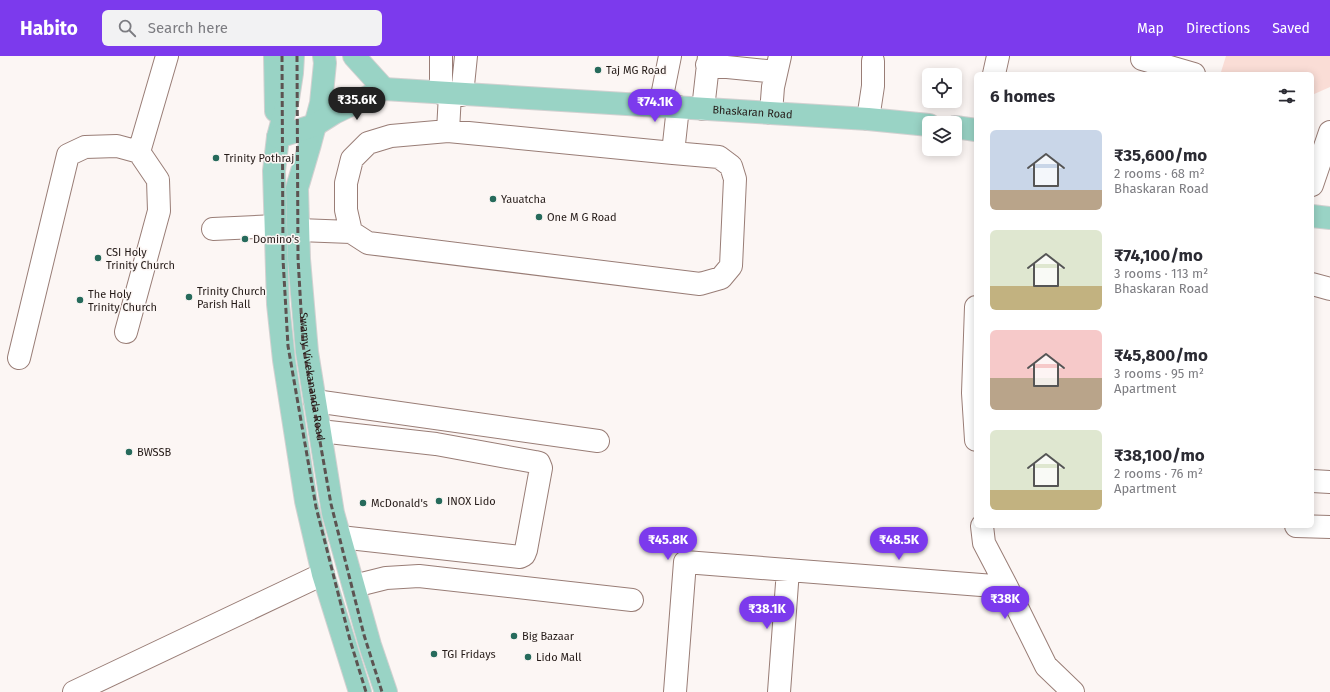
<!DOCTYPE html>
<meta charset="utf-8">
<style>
:root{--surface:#fff;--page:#f2f2f3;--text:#2b2b33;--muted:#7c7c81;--accent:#7c3aed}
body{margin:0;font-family:"Fira Sans",sans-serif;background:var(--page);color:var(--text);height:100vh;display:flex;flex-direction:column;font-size:15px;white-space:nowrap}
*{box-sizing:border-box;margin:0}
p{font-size:13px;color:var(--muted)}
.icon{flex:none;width:22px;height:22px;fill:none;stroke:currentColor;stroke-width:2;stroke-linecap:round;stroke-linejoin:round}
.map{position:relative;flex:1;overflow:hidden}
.drawer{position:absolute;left:974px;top:16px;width:340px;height:456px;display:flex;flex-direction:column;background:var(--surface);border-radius:6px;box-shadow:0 2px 10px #0003}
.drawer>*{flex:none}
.fabs{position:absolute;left:922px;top:12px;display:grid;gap:8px}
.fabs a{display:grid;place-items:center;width:40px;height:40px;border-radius:6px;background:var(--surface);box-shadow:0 2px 10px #0003;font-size:20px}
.price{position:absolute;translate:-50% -34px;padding:0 9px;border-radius:14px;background:var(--accent);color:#fff;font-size:13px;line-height:26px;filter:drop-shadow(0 1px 2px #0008)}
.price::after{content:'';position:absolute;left:50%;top:24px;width:12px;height:9px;margin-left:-6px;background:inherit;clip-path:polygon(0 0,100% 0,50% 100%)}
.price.current{background:#222;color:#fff}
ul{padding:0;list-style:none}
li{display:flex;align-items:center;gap:12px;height:100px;padding:0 16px}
li span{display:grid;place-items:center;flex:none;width:112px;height:80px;border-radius:6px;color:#555}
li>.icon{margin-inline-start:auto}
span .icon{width:48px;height:48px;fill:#fffc;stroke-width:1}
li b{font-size:17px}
h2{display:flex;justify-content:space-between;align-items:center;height:48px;padding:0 16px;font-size:17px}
header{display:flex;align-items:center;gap:24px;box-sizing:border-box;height:56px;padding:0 20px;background:var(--accent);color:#fff}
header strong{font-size:19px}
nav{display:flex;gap:22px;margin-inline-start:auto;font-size:14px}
.search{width:280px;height:36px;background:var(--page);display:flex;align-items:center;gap:10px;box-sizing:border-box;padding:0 14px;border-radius:6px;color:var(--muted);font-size:15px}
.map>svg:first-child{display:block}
</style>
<header>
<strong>Habito</strong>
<div class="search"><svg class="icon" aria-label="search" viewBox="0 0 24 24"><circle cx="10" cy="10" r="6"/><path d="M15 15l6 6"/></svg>Search here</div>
<nav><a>Map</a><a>Directions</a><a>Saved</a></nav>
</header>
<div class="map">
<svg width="1330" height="636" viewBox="0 0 1330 636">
<rect width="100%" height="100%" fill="#fcf6f4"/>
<path fill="#faddd6" d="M1226 0H1330V31L1312 39V18H1227L1221 16Z"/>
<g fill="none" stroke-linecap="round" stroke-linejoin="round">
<g stroke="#997d76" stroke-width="24">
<path id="minor" d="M1142 3 1194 18
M707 9 776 16
M994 18 998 0
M441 37V0
M462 39 466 0
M660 50 670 0
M703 53 709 0
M771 57 773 31 780 0
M868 63 873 30V5
M448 75 450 38
M139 96 167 0
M673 97 448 75 391 80 368 87 352 103 346 127V154L351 176 368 187 700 228 721 222 731 210 735 123 731 110 719 101 673 97 678 51
M1312 129 1330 76
M213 173 275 170
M299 174 351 176
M1312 228 1330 233
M976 251 973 337 976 384
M19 302 68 99 85 91 117 90 139 96 158 124 159 155 126 276
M315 345 598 385
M320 375 436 388 535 406 539 407 541 412 526 494 524 499 520 501 340 481
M1312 425 1330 426
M982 470 984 487 1007 531 1046 610 1073 636
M1296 470 1330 471
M354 530 386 522 419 520 632 544
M74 636 323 518
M675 636 685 506 1007 531
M779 636 788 514"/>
</g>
<g stroke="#d3d1d1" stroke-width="24">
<g id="major">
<path d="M275 0 276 55"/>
<path d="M293 0 292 17 288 43 278 81 274 115 278 248 284 304 306 445 323 518 360 636"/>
<path id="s1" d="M324 0 325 7 321 47 310 88 297 132 299 203 307 296 333 457 370 589 386 636"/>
<path d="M354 0 384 33"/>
<path d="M955 71 976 74"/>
<path id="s2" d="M278 81 315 69 334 57 384 33 868 63 929 69"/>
<path d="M1312 160 1330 162"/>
</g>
</g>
<use href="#minor" stroke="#fff" stroke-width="22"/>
<use href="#major" stroke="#99d3c5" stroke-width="22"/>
<path stroke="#5c5351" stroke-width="3" stroke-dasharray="6 3" stroke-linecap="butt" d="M282 0 283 203 288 290 316 451 350 584 366 636
M297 0 298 202 303 289 331 448 364 579 382 636"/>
</g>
<g fill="#266a5b" stroke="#fcf6f4" stroke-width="1.5">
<circle cx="598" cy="14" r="4"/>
<circle cx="216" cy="102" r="4"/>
<circle cx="493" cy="143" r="4"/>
<circle cx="539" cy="161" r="4"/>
<circle cx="245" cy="183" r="4"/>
<circle cx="98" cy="202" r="4"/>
<circle cx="189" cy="241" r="4"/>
<circle cx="80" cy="244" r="4"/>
<circle cx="129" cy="396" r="4"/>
<circle cx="439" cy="445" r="4"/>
<circle cx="363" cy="447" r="4"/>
<circle cx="514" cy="580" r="4"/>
<circle cx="434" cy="598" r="4"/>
<circle cx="528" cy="601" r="4"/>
</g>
<g text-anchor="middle" stroke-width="3" stroke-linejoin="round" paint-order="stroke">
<g font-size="11" fill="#241a17" stroke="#fcf6f4" text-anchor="start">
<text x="606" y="18">Taj MG Road</text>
<text x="224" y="106">Trinity Pothraj</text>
<text x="501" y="147">Yauatcha</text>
<text x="547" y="165">One M G Road</text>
<text x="253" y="187">Domino's</text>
<text x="106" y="200">CSI Holy<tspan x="106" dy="13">Trinity Church</tspan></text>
<text x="197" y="239">Trinity Church<tspan x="197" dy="13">Parish Hall</tspan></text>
<text x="88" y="242">The Holy<tspan x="88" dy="13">Trinity Church</tspan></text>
<text x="137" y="400">BWSSB</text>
<text x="447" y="449">INOX Lido</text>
<text x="371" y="451">McDonald's</text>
<text x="522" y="584">Big Bazaar</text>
<text x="442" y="602">TGI Fridays</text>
<text x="536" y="605">Lido Mall</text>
</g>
<g font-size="11" fill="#241a17" stroke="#fcf6f4">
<text dy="4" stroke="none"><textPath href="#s2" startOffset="486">Bhaskaran Road</textPath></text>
<text dy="4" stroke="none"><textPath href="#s1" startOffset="325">Swamy Vivekananda Road</textPath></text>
</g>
</g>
</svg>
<div class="fabs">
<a><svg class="icon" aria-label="locate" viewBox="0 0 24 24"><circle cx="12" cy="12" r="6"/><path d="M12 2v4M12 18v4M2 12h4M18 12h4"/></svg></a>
<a><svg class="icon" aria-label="layers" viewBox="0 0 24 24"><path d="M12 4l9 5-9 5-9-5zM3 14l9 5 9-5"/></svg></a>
</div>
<b class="price current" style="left:357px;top:65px">₹35.6K</b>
<b class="price" style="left:655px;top:67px">₹74.1K</b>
<b class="price" style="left:668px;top:505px">₹45.8K</b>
<b class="price" style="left:899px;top:505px">₹48.5K</b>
<b class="price" style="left:1005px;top:564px">₹38K</b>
<b class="price" style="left:767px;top:574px">₹38.1K</b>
<section class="drawer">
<h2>6 homes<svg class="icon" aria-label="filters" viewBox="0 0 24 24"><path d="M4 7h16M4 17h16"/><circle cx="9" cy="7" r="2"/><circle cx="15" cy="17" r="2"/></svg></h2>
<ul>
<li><span style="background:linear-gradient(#c9d6e8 75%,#b9a48a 0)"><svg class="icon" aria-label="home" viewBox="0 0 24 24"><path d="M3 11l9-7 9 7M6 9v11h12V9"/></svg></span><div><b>₹35,600/mo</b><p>2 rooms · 68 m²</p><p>Bhaskaran Road</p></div></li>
<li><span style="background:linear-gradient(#dfe7d0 70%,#c2b280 0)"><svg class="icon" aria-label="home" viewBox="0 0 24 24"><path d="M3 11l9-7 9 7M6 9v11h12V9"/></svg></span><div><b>₹74,100/mo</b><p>3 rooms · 113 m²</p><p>Bhaskaran Road</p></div></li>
<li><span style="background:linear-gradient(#f6c9c9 60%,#b9a48a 0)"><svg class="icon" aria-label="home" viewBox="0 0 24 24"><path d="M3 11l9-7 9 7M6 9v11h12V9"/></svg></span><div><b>₹45,800/mo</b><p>3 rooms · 95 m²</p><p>Apartment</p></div></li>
<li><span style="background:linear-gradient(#dfe7d0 75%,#c2b280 0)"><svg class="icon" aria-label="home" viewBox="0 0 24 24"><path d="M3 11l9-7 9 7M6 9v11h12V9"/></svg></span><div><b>₹38,100/mo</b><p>2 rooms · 76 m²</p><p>Apartment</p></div></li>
</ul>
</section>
</div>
